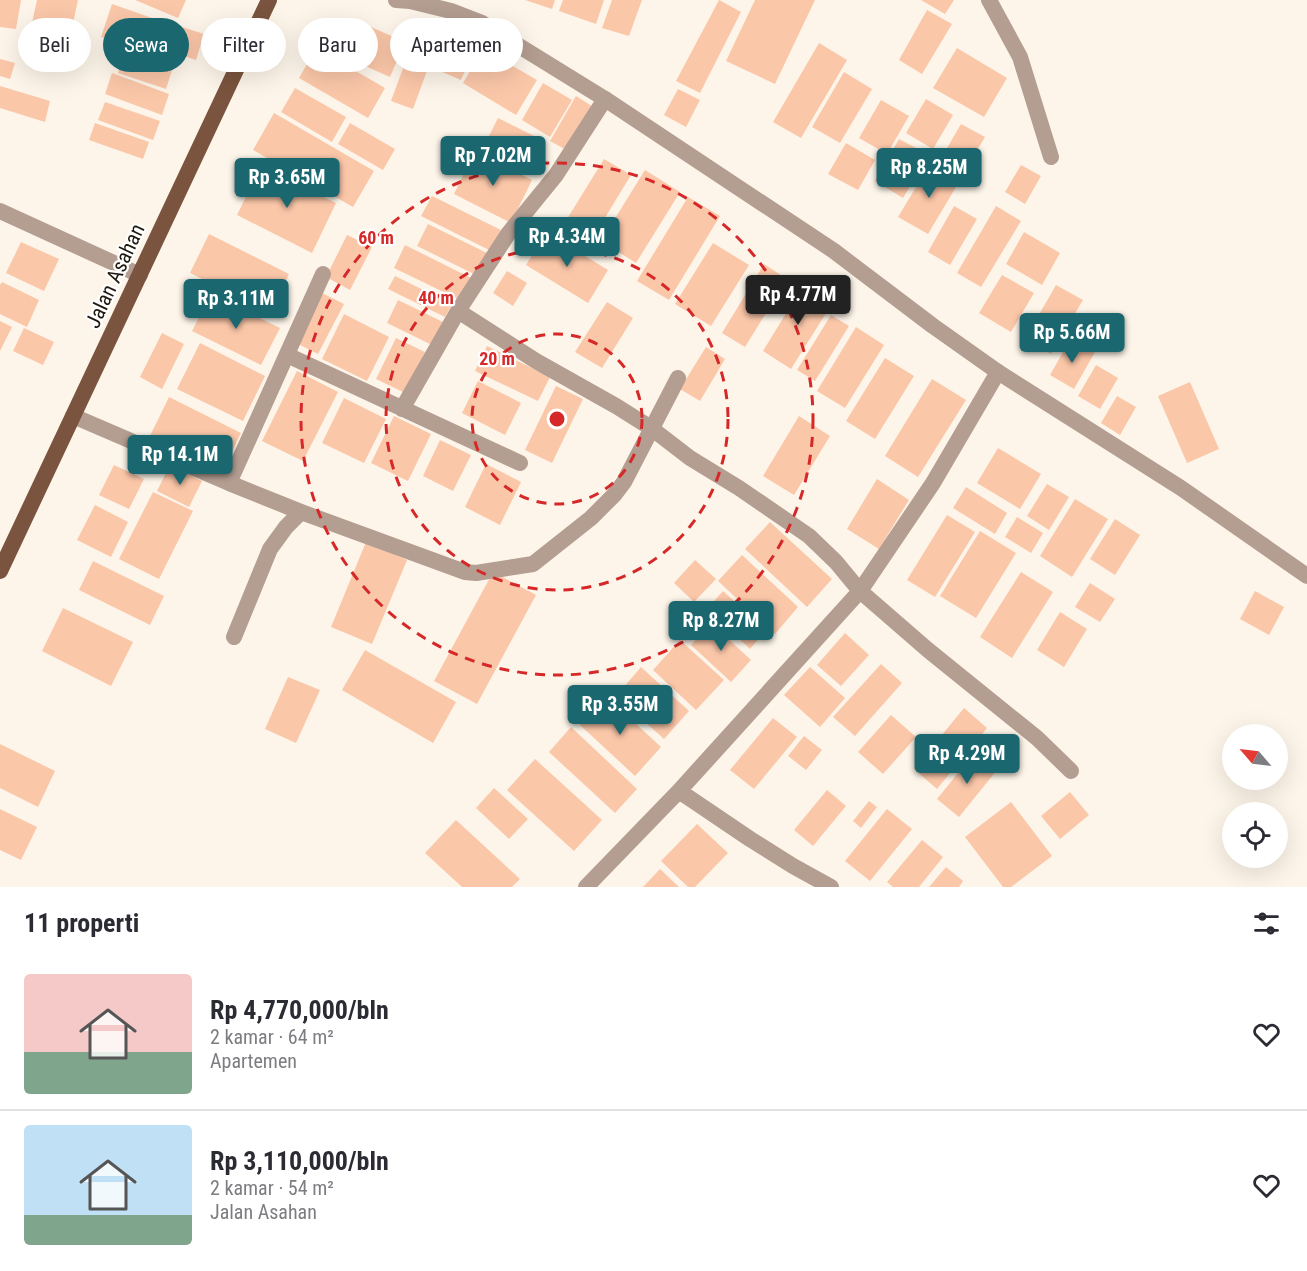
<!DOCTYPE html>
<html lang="id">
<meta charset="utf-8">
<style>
:root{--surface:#fff;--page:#f7f7f7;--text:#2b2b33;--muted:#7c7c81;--line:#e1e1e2;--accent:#1b6770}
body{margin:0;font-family:"Roboto Condensed",sans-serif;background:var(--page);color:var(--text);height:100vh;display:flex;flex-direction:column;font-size:22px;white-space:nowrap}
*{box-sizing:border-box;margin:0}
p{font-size:20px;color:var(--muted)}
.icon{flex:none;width:33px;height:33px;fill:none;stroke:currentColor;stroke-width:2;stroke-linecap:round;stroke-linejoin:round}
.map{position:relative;height:887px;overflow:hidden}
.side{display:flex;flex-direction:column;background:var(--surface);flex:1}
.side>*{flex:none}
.guide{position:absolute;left:18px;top:18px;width:600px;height:54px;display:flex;gap:12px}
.needle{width:39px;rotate:298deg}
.controls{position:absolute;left:1222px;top:724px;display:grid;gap:12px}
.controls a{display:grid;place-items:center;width:66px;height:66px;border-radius:50%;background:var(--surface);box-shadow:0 6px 24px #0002;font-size:30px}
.price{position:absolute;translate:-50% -51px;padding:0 14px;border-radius:6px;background:var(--accent);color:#fff;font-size:20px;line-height:39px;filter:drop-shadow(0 2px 3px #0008)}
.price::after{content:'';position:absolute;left:50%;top:36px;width:18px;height:14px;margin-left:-9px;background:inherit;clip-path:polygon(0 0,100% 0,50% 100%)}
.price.active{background:#222;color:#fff}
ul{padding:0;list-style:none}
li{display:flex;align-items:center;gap:18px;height:150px;padding:0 24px}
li+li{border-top:2px solid var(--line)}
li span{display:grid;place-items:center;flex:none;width:168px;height:120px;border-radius:6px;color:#555}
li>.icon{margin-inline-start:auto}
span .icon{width:72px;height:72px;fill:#fffc;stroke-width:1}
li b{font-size:26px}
h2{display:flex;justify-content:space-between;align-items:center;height:72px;padding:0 24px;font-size:26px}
.pill{padding:0 21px;border-radius:27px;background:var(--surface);box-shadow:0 6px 24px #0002;font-size:21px;line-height:54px}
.pill.active{background:var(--accent);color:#fff}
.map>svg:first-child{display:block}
</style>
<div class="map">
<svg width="1307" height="887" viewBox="0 0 1307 887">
<rect width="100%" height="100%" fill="#fdf5e9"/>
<path fill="#fbc7a9" d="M0 0H21L16 29 0 27Z
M37 0H78L71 32 32 23Z
M135 0H186L178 18Z
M525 0H555L552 9Z
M563 0H604L596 24 559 11Z
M612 0H642L629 36 602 28Z
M719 0 741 12 700 93 676 81Z
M755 0H815L775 84 726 61Z
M921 0H954L945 14Z
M112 4 172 25 160 58 101 37Z
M927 10 952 24 922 74 899 60Z
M353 19 405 42 390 77 338 54Z
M179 26 204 34 196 60 169 51Z
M450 32 477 44 461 80 433 68Z
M413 41 435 49 413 109 391 101Z
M819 43 847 60 801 138 773 122Z
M316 48 385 88 368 118 299 78Z
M957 48 1007 78 984 117 933 88Z
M483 49 537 80 516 115 463 83Z
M126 50 173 67 166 89 118 73Z
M0 59 15 63 10 79 0 76Z
M844 72 872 89 840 143 812 127Z
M112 73 169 94 162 115 105 94Z
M543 83 572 100 550 137 522 120Z
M0 86 50 101 45 122 0 108Z
M295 88 346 117 332 142 281 112Z
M678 89 700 100 686 127 664 115Z
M576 96 595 108 570 152 550 141Z
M926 99 953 115 933 149 906 133Z
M881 100 909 116 887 154 859 138Z
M105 102 160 121 153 140 98 120Z
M274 113 374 171 353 207 253 150Z
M498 118 546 142 535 164 487 140Z
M95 123 149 142 143 159 89 140Z
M350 123 395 149 383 170 338 144Z
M961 124 985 137 963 174 940 160Z
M899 139 929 155 903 198 875 181Z
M846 143 875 160 858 190 828 174Z
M475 151 532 180 511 223 454 194Z
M604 159 631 175 586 249 559 232Z
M930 164 959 182 928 234 898 217Z
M1021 165 1041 176 1025 204 1005 192Z
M261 166 336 203 312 253 237 215Z
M645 170 680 192 636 263 601 241Z
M432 196 501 230 491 251 421 216Z
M688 197 720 216 669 300 637 281Z
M954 206 977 219 950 265 928 252Z
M996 206 1021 221 981 287 957 273Z
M428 224 489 254 478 276 417 246Z
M546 232 608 270 588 303 526 265Z
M1024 232 1060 253 1042 285 1006 264Z
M209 234 289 274 271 313 190 273Z
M347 235 372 247 350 290 326 277Z
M21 242 59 259 44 291 6 273Z
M713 243 749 265 711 326 675 304Z
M405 245 471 278 460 300 394 268Z
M764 264 787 279 745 347 722 333Z
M507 271 527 283 513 306 493 293Z
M1002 275 1034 293 1011 332 979 313Z
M395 276 452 304 445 317 388 289Z
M2 282 39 300 27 327 0 314V285Z
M804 284 833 302 791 369 763 351Z
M1056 285 1083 300 1051 354 1025 339Z
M320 292 344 304 318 354 296 343Z
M211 294 280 328 261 365 192 331Z
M398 300 443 322 432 345 387 323Z
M607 302 633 318 602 368 575 352Z
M1081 313 1100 324 1090 341 1071 331Z
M344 314 389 337 367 381 322 359Z
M831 315 849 326 815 381 797 370Z
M0 321 12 327 0 351Z
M856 327 884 345 845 408 817 391Z
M24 328 54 342 43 365 13 351Z
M162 333 184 344 162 389 140 377Z
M396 338 425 352 405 393 376 379Z
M1071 338 1095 352 1074 389 1050 375Z
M200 343 265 376 243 421 177 389Z
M487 346 550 377 538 401 475 371Z
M706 347 725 359 700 401 680 389Z
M885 358 914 376 875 439 846 421Z
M1096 365 1118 378 1100 409 1078 396Z
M297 371 338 392 303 461 262 441Z
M932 379 966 400 918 477 885 456Z
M478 381 521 403 505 435 462 413Z
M1190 382 1219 449 1187 463 1158 396Z
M556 386 583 399 552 463 525 450Z
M1117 396 1136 407 1120 435 1101 423Z
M169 397 241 433 221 474 149 438Z
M344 398 386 419 364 463 322 443Z
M394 416 431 434 408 481 371 463Z
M799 416 830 436 794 495 763 476Z
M440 440 471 455 453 491 423 476Z
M998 448 1041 474 1020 509 977 483Z
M486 464 521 482 500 525 465 507Z
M114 465 144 479 129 509 99 495Z
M170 465 202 481 189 507 157 491Z
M877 479 909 500 879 549 847 529Z
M1047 484 1069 497 1049 530 1027 516Z
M966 487 1007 513 995 534 953 508Z
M153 492 193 511 159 579 119 559Z
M1075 499 1108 519 1072 577 1040 556Z
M95 505 128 522 111 557 77 540Z
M947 515 975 532 935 597 907 580Z
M1017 517 1043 533 1031 553 1005 537Z
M1115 519 1140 535 1115 575 1090 559Z
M770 522 832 579 807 607 745 549Z
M980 531 1016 553 976 618 940 596Z
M366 542 407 560 372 644 331 627Z
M742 555 798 607 775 634 718 581Z
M695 560 716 579 694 602 674 583Z
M93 561 164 596 150 625 79 590Z
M493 572 536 595 477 704 434 681Z
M1021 572 1053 592 1012 658 980 637Z
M1090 583 1115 599 1100 622 1075 607Z
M723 591 766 630 750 649 707 609Z
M1255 591 1284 607 1269 635 1240 619Z
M63 608 133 642 111 686 42 651Z
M1060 612 1087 629 1064 667 1037 650Z
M711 623 751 660 731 682 691 645Z
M845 633 869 655 841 686 817 665Z
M680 640 724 680 696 710 653 670Z
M365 650 456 702 433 743 342 690Z
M881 664 902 683 855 736 833 717Z
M641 667 689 711 664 739 616 696Z
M810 667 845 698 820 727 784 695Z
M288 677 320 690 296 743 265 729Z
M606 696 661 747 635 776 580 725Z
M964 708 987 728 937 789 914 769Z
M891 715 916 737 883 774 858 752Z
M773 718 797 737 754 789 730 770Z
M571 727 637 789 615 813 549 752Z
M804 736 822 750 806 770 788 756Z
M0 744 55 771 38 807 0 788Z
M975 752 997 770 959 817 937 799Z
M535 759 602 820 574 851 507 790Z
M494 788 528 819 509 839 476 808Z
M827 790 846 806 813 846 794 830Z
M1070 792 1089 815 1060 839 1041 816Z
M869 801 877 807 861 828 853 821Z
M1011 802 1052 856 1011 887H1003L965 837Z
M0 809 37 827 21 860 0 850Z
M887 809 912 829 870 881 845 861Z
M456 820 520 879 512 887H462L425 853Z
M697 824 728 853 695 887H688L661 861Z
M922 840 943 857 919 887H893L887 882Z
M946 867 963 881 959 887H929Z
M660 869 679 887H643Z"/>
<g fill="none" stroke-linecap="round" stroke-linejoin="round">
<path stroke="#b49d91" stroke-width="16" d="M989 0 1020 57 1051 157
M0 211 140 275
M458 311 536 361 616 406 651 428 690 458 739 488 809 536 836 562 860 591 928 650 1037 738 1071 771
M287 355 520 463
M402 409 458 311 508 234 556 175 605 99
M73 416 229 483 301 512 286 527 270 549 234 637
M229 483 323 274
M301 512 465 572 476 573 533 564 591 518 615 494 624 482 678 378
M679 791 750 839 793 866 831 887
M586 887 679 791 860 591 933 483 998 372"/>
<path stroke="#b49d91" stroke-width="16" d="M396 0 410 1 451 11 482 23 605 99 834 251 933 326 998 372 1181 488 1307 576"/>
<path stroke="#7a543e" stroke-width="16" d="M0 571 269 0"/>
</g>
<g fill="none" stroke="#d62828" stroke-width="3" stroke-dasharray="10 8">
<circle cx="557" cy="419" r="85"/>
<circle cx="557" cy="419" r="171"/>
<circle cx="557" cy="419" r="256"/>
</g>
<g text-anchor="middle" stroke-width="4.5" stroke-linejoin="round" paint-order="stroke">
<g font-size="21" fill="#1e180d" stroke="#fff">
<text transform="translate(115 276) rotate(-65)" y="7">Jalan Asahan</text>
</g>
</g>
<circle cx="557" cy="419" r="9" fill="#d62828" stroke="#fff" stroke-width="3"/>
<g font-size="18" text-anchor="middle" font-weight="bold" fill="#d62828" stroke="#fff" stroke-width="4.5" stroke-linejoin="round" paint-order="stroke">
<text x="376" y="244">60 m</text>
<text x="436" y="304">40 m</text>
<text x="497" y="365">20 m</text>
</g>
</svg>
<div class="controls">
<a><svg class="needle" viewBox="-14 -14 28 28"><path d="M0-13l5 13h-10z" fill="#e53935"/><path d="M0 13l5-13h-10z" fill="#7c7c81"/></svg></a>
<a><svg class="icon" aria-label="locate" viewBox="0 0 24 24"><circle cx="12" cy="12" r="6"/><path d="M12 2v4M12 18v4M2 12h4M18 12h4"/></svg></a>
</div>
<b class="price" style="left:493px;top:187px">Rp 7.02M</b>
<b class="price" style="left:929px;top:199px">Rp 8.25M</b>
<b class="price" style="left:287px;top:209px">Rp 3.65M</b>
<b class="price" style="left:567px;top:268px">Rp 4.34M</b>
<b class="price active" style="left:798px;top:326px">Rp 4.77M</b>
<b class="price" style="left:236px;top:330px">Rp 3.11M</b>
<b class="price" style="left:1072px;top:364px">Rp 5.66M</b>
<b class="price" style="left:180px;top:486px">Rp 14.1M</b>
<b class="price" style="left:721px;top:652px">Rp 8.27M</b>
<b class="price" style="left:620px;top:736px">Rp 3.55M</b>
<b class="price" style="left:967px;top:785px">Rp 4.29M</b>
<div class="guide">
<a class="pill">Beli</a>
<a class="pill active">Sewa</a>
<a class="pill">Filter</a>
<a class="pill">Baru</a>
<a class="pill">Apartemen</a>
</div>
</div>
<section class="side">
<h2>11 properti<svg class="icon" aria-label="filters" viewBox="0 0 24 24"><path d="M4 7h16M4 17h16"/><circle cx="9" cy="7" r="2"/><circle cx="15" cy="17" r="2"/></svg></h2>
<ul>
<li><span style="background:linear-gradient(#f6c9c9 65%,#7fa58c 0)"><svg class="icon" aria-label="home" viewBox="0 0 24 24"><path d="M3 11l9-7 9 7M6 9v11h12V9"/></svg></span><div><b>Rp 4,770,000/bln</b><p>2 kamar · 64 m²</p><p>Apartemen</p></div><svg class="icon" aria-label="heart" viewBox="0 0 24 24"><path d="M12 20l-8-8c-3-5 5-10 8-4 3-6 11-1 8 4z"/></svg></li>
<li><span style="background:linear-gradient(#bfe0f5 75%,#7fa58c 0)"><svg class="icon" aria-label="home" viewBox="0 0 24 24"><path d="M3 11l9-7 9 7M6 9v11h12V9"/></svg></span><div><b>Rp 3,110,000/bln</b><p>2 kamar · 54 m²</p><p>Jalan Asahan</p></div><svg class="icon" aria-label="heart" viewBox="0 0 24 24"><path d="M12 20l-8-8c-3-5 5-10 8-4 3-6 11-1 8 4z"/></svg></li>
</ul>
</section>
